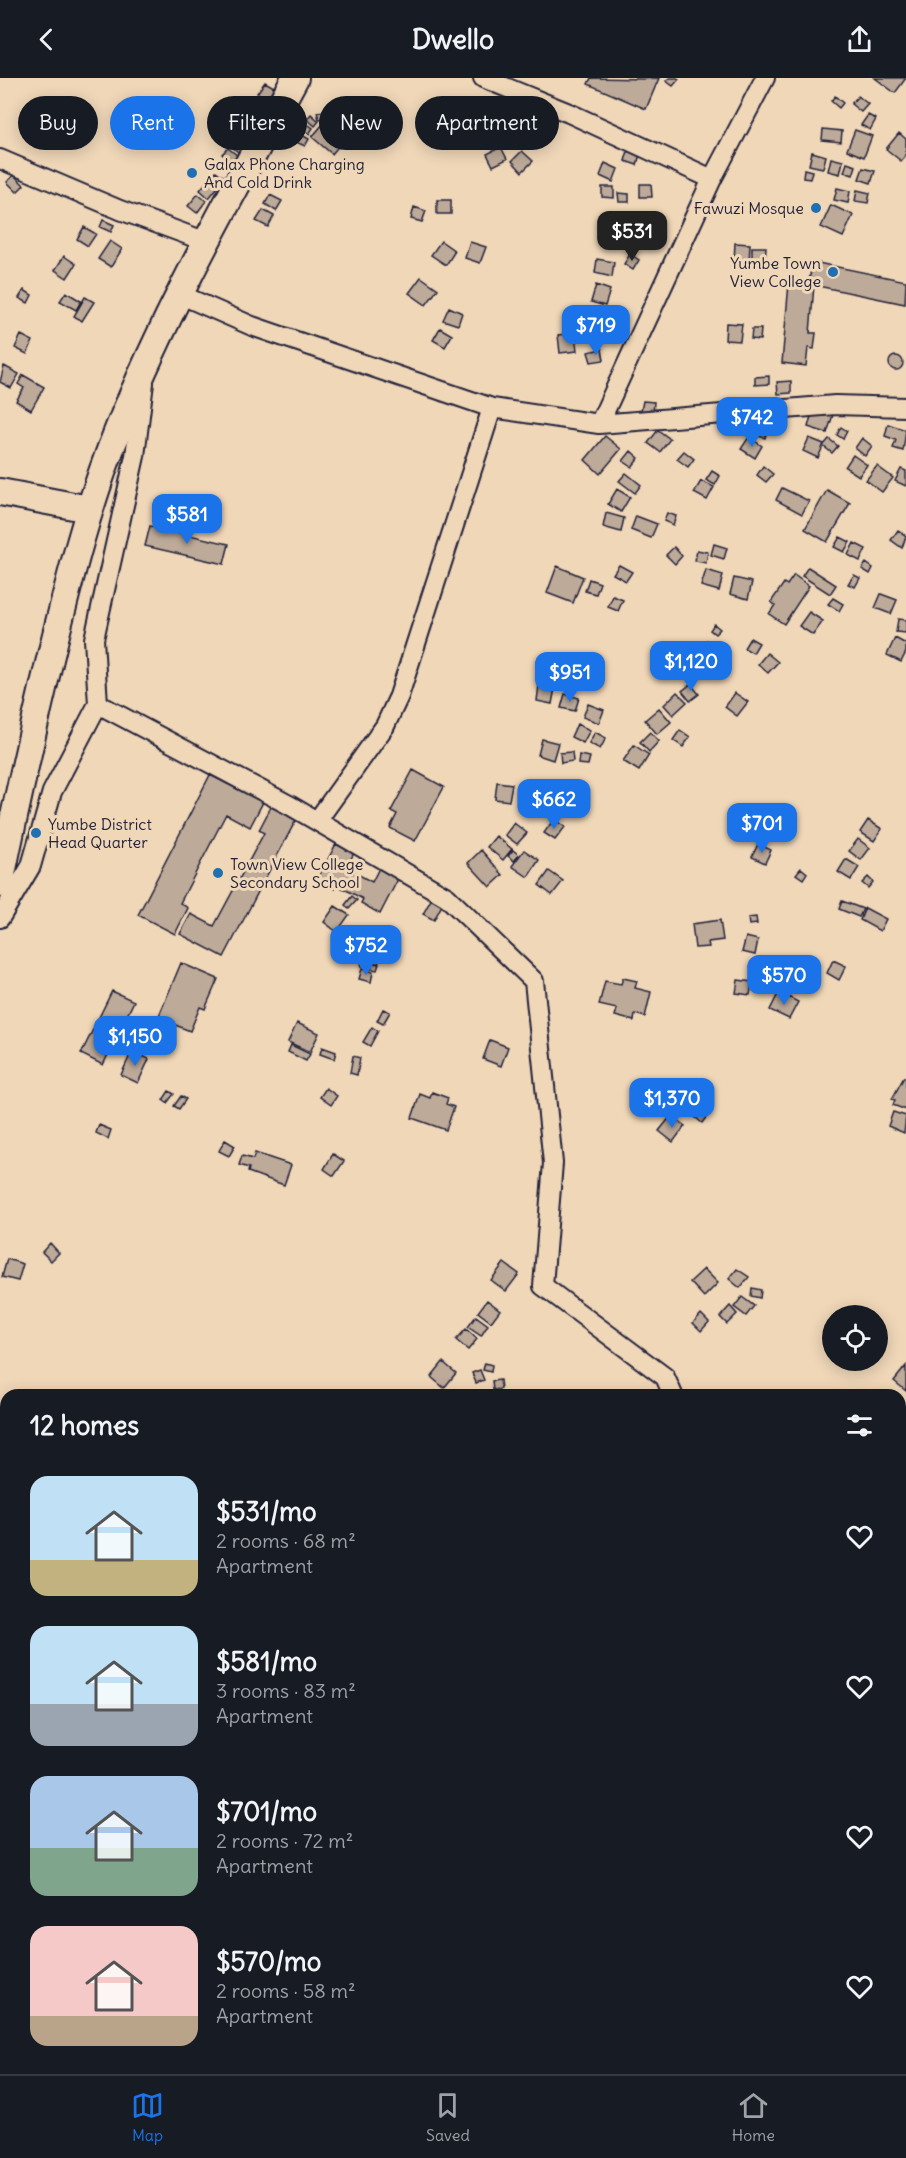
<!DOCTYPE html>
<meta charset="utf-8">
<style>
:root{--surface:#171b24;--page:#20242c;--text:#f1f3f6;--muted:#9ea1a6;--line:#363941;--accent:#1a73e8}
body{margin:0;font-family:Delius,sans-serif;background:var(--page);color:var(--text);height:100vh;display:flex;flex-direction:column;font-size:22px;white-space:nowrap}
*{box-sizing:border-box;margin:0}
p{font-size:20px;color:var(--muted)}
.icon{flex:none;width:33px;height:33px;fill:none;stroke:currentColor;stroke-width:2;stroke-linecap:round;stroke-linejoin:round}
.map{position:relative;flex:1;overflow:hidden}
.panel{position:absolute;left:0px;top:1311px;width:906px;height:686px;display:flex;flex-direction:column;background:var(--surface);border-radius:18px 18px 0 0;box-shadow:0 3px 15px #0003}
.panel>*{flex:none}
.banner{position:absolute;left:18px;top:18px;width:600px;height:54px;display:flex;gap:12px}
.controls{position:absolute;left:822px;top:1227px;display:grid;gap:12px}
.controls a{display:grid;place-items:center;width:66px;height:66px;border-radius:50%;background:var(--surface);box-shadow:0 3px 15px #0003;font-size:30px}
.price{position:absolute;translate:-50% -51px;padding:0 14px;border-radius:12px;background:var(--accent);color:#fff;font-size:20px;line-height:39px;filter:drop-shadow(0 2px 3px #0008)}
.price::after{content:'';position:absolute;left:50%;top:36px;width:18px;height:14px;margin-left:-9px;background:inherit;clip-path:polygon(0 0,100% 0,50% 100%)}
.price.active{background:#222;color:#fff}
ul{padding:0;list-style:none}
li{display:flex;align-items:center;gap:18px;height:150px;padding:0 30px}
li span{display:grid;place-items:center;flex:none;width:168px;height:120px;border-radius:18px;color:#555}
li>.icon{margin-inline-start:auto}
span .icon{width:72px;height:72px;fill:#fffc;stroke-width:1}
li b{font-size:26px}
h2{display:flex;justify-content:space-between;align-items:center;height:72px;padding:0 30px;font-size:26px}
.pill{padding:0 21px;border-radius:27px;background:var(--surface);box-shadow:0 3px 15px #0003;font-size:21px;line-height:54px}
.pill.active{background:var(--accent);color:#fff}
header{display:flex;justify-content:space-between;align-items:center;height:78px;padding:0 30px;background:var(--surface);font-size:27px;font-weight:700}
.tabs{display:flex;justify-content:space-around;align-items:center;height:84px;border-top:2px solid var(--line);background:var(--surface);font-size:16px;color:var(--muted)}
.tabs a{display:grid;justify-items:center;gap:3px}
.tabs .active{color:var(--accent)}
.map>svg:first-child{display:block}
</style>
<header><svg class="icon" aria-label="back" viewBox="0 0 24 24"><path d="M15 5l-7 7 7 7"/></svg>Dwello<svg class="icon" aria-label="share" viewBox="0 0 24 24"><path d="M12 15V3M7 8l5-5 5 5M5 13v7h14v-7"/></svg></header>
<div class="map">
<svg width="906" height="1996" viewBox="0 0 906 1996">
<rect width="100%" height="100%" fill="#f0d7b8"/>
<filter id="ink" filterUnits="userSpaceOnUse"><feTurbulence type="fractalNoise" baseFrequency=".0167" numOctaves="2"/><feDisplacementMap in="SourceGraphic" scale="12" xChannelSelector="R" yChannelSelector="G"/><feConvolveMatrix kernelMatrix="1 2 1 2 8 2 1 2 1" color-interpolation-filters="sRGB"/></filter>
<g filter="url(#ink)">
<path fill="#bdaa99" stroke="#22223b" stroke-width="1.5" d="M591 0 646 1 659 0 646 31 588 6Z
M669 0H677L679 1 673 8 666 3Z
M875 0H906L895 15Z
M265 4 274 9 267 21 257 15Z
M835 18 843 25 839 30 831 23Z
M858 18 868 26 861 34 851 26Z
M257 20 265 26 260 32 252 26Z
M335 32 355 48 332 76 312 59Z
M326 33 327 40 319 41 317 34Z
M311 36 319 43 315 48 307 41Z
M244 37 257 43 253 52 240 47Z
M868 37 876 41 870 52 861 47Z
M516 43 527 52 516 65 506 56Z
M306 45 313 50 309 56 302 50Z
M244 50 253 56 248 63 239 57Z
M823 51 842 53 841 64 822 62Z
M855 52 872 58 864 79 847 72Z
M489 53H496L495 62H489Z
M899 55 906 61V77L901 83 886 71Z
M300 56 309 61 305 68 296 64Z
M236 64 248 73 243 78 232 69Z
M501 69 507 81 493 88 487 76Z
M228 70 238 78 232 84 222 76Z
M522 73 533 83 522 94 512 83Z
M628 73 640 76 637 87 625 83Z
M812 74 826 78 823 90 809 87Z
M831 80 843 83 840 96 828 93Z
M605 85 618 91 613 104 600 98Z
M847 85 856 88 853 97 844 94Z
M863 90 875 93 871 105 859 101Z
M804 91 812 93 810 101 803 100Z
M216 93 224 99 218 107 210 101Z
M14 97 24 107 17 114 7 104Z
M208 102 217 110 209 120 200 112Z
M640 106H651L652 119H640Z
M602 109H614V120L602 119Z
M837 110 850 113 848 125 834 122Z
M857 112 870 115 868 125 855 123Z
M618 115 629 116V124H619Z
M198 116 206 123 197 135 188 128Z
M270 117 282 123 276 133 265 126Z
M437 122H451V136H437Z
M831 127 853 137 843 159 821 149Z
M414 129 426 133 422 144 411 141Z
M263 132 274 138 268 149 256 143Z
M103 142 114 147 111 154 100 149Z
M84 149 96 156 88 168 77 161Z
M110 163 122 171 111 189 98 181Z
M441 163 455 173 446 187 431 177Z
M470 164 486 169 480 185 465 180Z
M735 165 750 166 749 185 734 183Z
M752 169H766L765 184 752 183Z
M630 176 639 182 633 192 624 186Z
M64 178 76 186 67 200 55 192Z
M597 181 614 184 612 199 595 195Z
M813 184 906 203 905 226 808 206Z
M421 199 438 211 426 227 409 215Z
M789 205 814 207 810 255H816L814 271 808 270 806 288 782 285Z
M596 207 610 212 605 228 591 224Z
M24 212 32 217 28 225 19 220Z
M66 214 81 223 76 232 60 223Z
M85 219 94 224 82 243 74 238Z
M449 229 462 235 458 247 443 242Z
M726 245 742 246 740 263 725 262Z
M440 250 452 257 445 269 433 262Z
M752 251H761L760 262 751 261Z
M575 255 577 273 560 275 558 257Z
M21 257 33 263 27 276 15 270Z
M602 271 604 282 591 284 588 274Z
M889 285a7 7 0 1 1 14 0a7 7 0 1 1-14 0Z
M4 288 19 296 11 310 0 304Z
M23 297 44 309 31 332 16 323 24 310 18 306Z
M769 298V306L755 307V299Z
M791 303V315L778 316 777 304Z
M643 323 654 324 653 335 641 333Z
M813 331 833 337 827 355 808 349Z
M756 345 768 349 765 360 752 356Z
M888 346 906 352 903 373 893 370 896 362 885 358Z
M841 349 847 353 843 361 837 357Z
M658 352 670 361 660 374 648 365Z
M605 358 621 371 600 396 585 382Z
M749 359 762 368 755 380 741 371Z
M809 360 824 366 818 380 803 373Z
M862 360 872 368 865 378 855 370Z
M829 361 838 368 832 375 823 368Z
M631 373 639 380 632 389 623 383Z
M684 373 694 381 688 389 677 381Z
M853 377 867 387 859 398 845 389Z
M763 388 773 396 766 404 757 397Z
M877 388 893 400 882 414 866 402Z
M901 391 906 393V408L895 403Z
M712 393 720 398 715 407 706 402Z
M626 395 641 407 635 415 619 403Z
M701 403 714 409 707 422 694 415Z
M782 410 809 423 802 436 776 422Z
M617 411 630 419 621 434 608 426Z
M827 412 850 425 827 464 805 451Z
M606 435 624 440 621 454 603 449Z
M667 435 676 438 673 447 664 443Z
M636 438 657 446 651 460 631 452Z
M150 448 229 466 224 486 145 468Z
M898 452 906 458 902 470 891 462Z
M840 459 850 464 844 474 834 469Z
M854 465 866 471 860 483 848 477Z
M714 466 727 470 724 481 711 477Z
M674 469 682 478 675 486 666 477Z
M697 472 708 474 706 485 695 483Z
M866 485 873 490 870 496 862 491Z
M619 487 632 494 626 503 613 496Z
M557 488 583 499 573 525 547 515Z
M808 489 836 507 830 516 802 498Z
M706 492 723 497 719 513 701 508Z
M794 497 809 508 784 546 769 536 775 527 771 524 784 505 787 507Z
M854 497 860 500 855 509 848 506Z
M734 500 752 504 748 521 730 516Z
M589 501 600 505 596 516 585 513Z
M881 516 897 522 891 536 875 530Z
M613 518 623 522 618 533 608 529Z
M833 520 843 526 839 533 828 526Z
M809 534 823 543 813 557 799 548Z
M898 541 906 542V555L896 554Z
M714 546 720 551 715 556 710 552Z
M750 560 759 565 753 575 744 570Z
M895 560 906 566V574L901 584 887 577Z
M707 562 722 581 711 589 697 571Z
M767 575 778 584 768 595 758 586Z
M691 606 699 616 690 623 682 613Z
M539 607 555 610 552 626 537 623Z
M677 614 687 624 673 637 664 627Z
M735 615 748 624 737 638 725 629Z
M565 616 579 620 575 633 561 630Z
M588 626 604 632 599 645 583 639Z
M659 630 671 644 657 656 645 642Z
M577 646 590 652 583 665 571 659Z
M680 652 690 659 683 669 673 662Z
M595 654 606 660 600 671 589 665Z
M650 654 659 663 649 674 640 664Z
M542 661 558 665 553 682 538 677Z
M634 667 649 677 639 693 623 683Z
M572 674 573 683 561 685 560 675Z
M579 677 590 679 588 687 578 686Z
M413 692 444 709 415 763 390 750 397 736 391 733Z
M210 697 263 724 250 749 226 736 180 825 188 830 175 856 138 837Z
M497 704 512 706 509 723 495 721Z
M543 707H562V726H544Z
M272 727 297 740 224 879 180 856 191 836 214 848 264 755 259 752Z
M554 741 565 749 555 762 544 755Z
M868 742 882 751 874 763 860 754Z
M514 745 527 755 517 766 505 757Z
M496 758 512 771 503 782 487 769Z
M858 761 870 770 861 782 849 773Z
M336 766 354 775 346 790 372 804 380 788 399 799 380 836 361 825 363 821 337 807 335 811 317 802Z
M758 766 771 772 765 785 752 779Z
M481 772 503 797 490 809 468 785Z
M513 772 519 777 514 783 508 778Z
M524 772 539 782 528 799 512 788Z
M846 781 859 789 851 802 838 794Z
M801 790 807 795 803 801 796 796Z
M549 793 563 803 552 817 539 807Z
M868 799 873 804 868 810 862 805Z
M352 818 357 822 349 831 345 827Z
M432 820 443 825 434 842 423 836Z
M842 823 863 831 859 839 839 831Z
M335 828 349 837 337 854 324 844Z
M865 830 886 841 880 853 860 842Z
M756 839 757 846 749 847 748 840Z
M720 842 723 862 708 864 709 869 695 870 692 846Z
M746 859 758 862 755 877 742 874Z
M368 861 385 866 378 886 362 880Z
M362 882 379 886 377 892 361 889Z
M833 882 846 888 839 902 827 895Z
M181 885 218 901 205 931 200 929 190 953 158 940Z
M797 885 806 893 801 900 791 893Z
M362 891 373 894 371 904 359 901Z
M623 900 637 903 635 910 651 914 645 939 635 936 634 943 615 938 617 931 599 927 605 903 621 906Z
M738 902 752 904 750 917 736 915Z
M112 913 134 923 103 987 81 976Z
M779 914 798 924 789 941 770 932Z
M383 931 390 934 383 946 377 943Z
M297 945 319 955 310 974 288 964Z
M372 949 378 953 370 968 363 964Z
M490 962 508 969 501 988 483 981Z
M291 967 310 976 306 983 288 974Z
M322 969 336 974 334 981 320 976Z
M132 973 149 981 138 1005 121 997Z
M353 978 360 980 357 997 350 995Z
M904 999 906 1000V1032L893 1027 895 1022 892 1021Z
M326 1010 337 1018 331 1027 320 1019Z
M169 1013 174 1016 167 1025 163 1022Z
M432 1014 448 1020 446 1026 454 1029 446 1052 412 1040 420 1016 430 1020Z
M181 1018 186 1021 179 1031 174 1028Z
M700 1023 711 1033 702 1045 690 1035Z
M893 1034 906 1038 904 1055 888 1048Z
M671 1038 685 1048 673 1064 659 1053Z
M99 1047 111 1052 108 1061 96 1055Z
M225 1062 235 1068 229 1078 219 1073Z
M255 1075 291 1087 284 1107 248 1094 249 1090 239 1087 242 1078 253 1081Z
M333 1076 344 1083 334 1098 324 1091Z
M50 1165 59 1175 51 1183 42 1174Z
M7 1181 23 1186 18 1203 2 1199Z
M504 1185 519 1196 506 1213 491 1202Z
M704 1191 718 1205 704 1219 690 1204Z
M737 1191 749 1199 740 1210 729 1201Z
M752 1210 761 1212 760 1220 751 1218Z
M742 1219 754 1228 746 1238 734 1229Z
M487 1222 500 1232 491 1244 478 1234Z
M730 1228 737 1236 727 1246 720 1239Z
M701 1236 709 1244 701 1253 693 1245Z
M476 1238 488 1247 481 1258 468 1249Z
M466 1251 477 1261 468 1272 456 1262Z
M443 1284 456 1295 444 1310 431 1299Z
M485 1285 492 1287 491 1294 483 1292Z
M906 1288V1313L894 1303Z
M480 1292 484 1302 476 1305 472 1295Z
M500 1302 501 1311 493 1312 492 1303Z
M0 1361 6 1362V1376L0 1375Z
M0 1554 6 1556V1576L0 1574Z
M0 1820 6 1821V1839L0 1837Z
M47 1990H64L69 1991 68 1996H46Z"/>
<g fill="none" stroke-linecap="round" stroke-linejoin="round">
<g stroke="#22223b" stroke-width="22">
<path id="street" d="M483 0 569 35 712 101
M0 81 120 132 207 164
M179 216 252 248 492 330 599 346 835 327 906 329
M599 346 712 101 765 0
M98 626 291 728 447 819 534 903 553 1085 543 1208 665 1299 673 1317
M317 743 385 648 399 618 492 330
M0 840 31 788 52 714 98 626 94 561 135 378 144 305"/>
</g>
<g stroke="#22223b" stroke-width="30">
<path id="secondary" d="M0 414 89 431
M0 806C15 731 32 656 50 581 69 503 88 426 118 352 167 230 232 116 295 0"/>
</g>
<use href="#street" stroke="#f0d7b8" stroke-width="18"/>
<use href="#secondary" stroke="#f0d7b8" stroke-width="26"/>
</g>
</g>
<g fill="#1f6fb2" stroke="#f0d7b8" stroke-width="2">
<circle cx="192" cy="95" r="6"/>
<circle cx="816" cy="130" r="6"/>
<circle cx="833" cy="194" r="6"/>
<circle cx="36" cy="755" r="6"/>
<circle cx="218" cy="795" r="6"/>
</g>
<g text-anchor="middle" stroke-width="6" stroke-linejoin="round" paint-order="stroke">
<g font-size="16" fill="#22223b" stroke="#f0d7b8" text-anchor="start">
<text x="204" y="92">Galax Phone Charging<tspan x="204" dy="18">And Cold Drink</tspan></text>
<text x="804" y="136" text-anchor="end">Fawuzi Mosque</text>
<text x="821" y="191" text-anchor="end">Yumbe Town<tspan x="821" dy="18">View College</tspan></text>
<text x="48" y="752">Yumbe District<tspan x="48" dy="18">Head Quarter</tspan></text>
<text x="230" y="792">Town View College<tspan x="230" dy="18">Secondary School</tspan></text>
</g>
</g>
</svg>
<div class="controls">
<a><svg class="icon" aria-label="locate" viewBox="0 0 24 24"><circle cx="12" cy="12" r="6"/><path d="M12 2v4M12 18v4M2 12h4M18 12h4"/></svg></a>
</div>
<b class="price active" style="left:632px;top:184px">$531</b>
<b class="price" style="left:596px;top:278px">$719</b>
<b class="price" style="left:752px;top:370px">$742</b>
<b class="price" style="left:187px;top:467px">$581</b>
<b class="price" style="left:691px;top:614px">$1,120</b>
<b class="price" style="left:570px;top:625px">$951</b>
<b class="price" style="left:554px;top:752px">$662</b>
<b class="price" style="left:762px;top:776px">$701</b>
<b class="price" style="left:366px;top:898px">$752</b>
<b class="price" style="left:784px;top:928px">$570</b>
<b class="price" style="left:135px;top:989px">$1,150</b>
<b class="price" style="left:672px;top:1051px">$1,370</b>
<div class="banner">
<a class="pill">Buy</a>
<a class="pill active">Rent</a>
<a class="pill">Filters</a>
<a class="pill">New</a>
<a class="pill">Apartment</a>
</div>
<section class="panel">
<h2>12 homes<svg class="icon" aria-label="filters" viewBox="0 0 24 24"><path d="M4 7h16M4 17h16"/><circle cx="9" cy="7" r="2"/><circle cx="15" cy="17" r="2"/></svg></h2>
<ul>
<li><span style="background:linear-gradient(#bfe0f5 70%,#c2b280 0)"><svg class="icon" aria-label="home" viewBox="0 0 24 24"><path d="M3 11l9-7 9 7M6 9v11h12V9"/></svg></span><div><b>$531/mo</b><p>2 rooms · 68 m²</p><p>Apartment</p></div><svg class="icon" aria-label="heart" viewBox="0 0 24 24"><path d="M12 20l-8-8c-3-5 5-10 8-4 3-6 11-1 8 4z"/></svg></li>
<li><span style="background:linear-gradient(#bfe0f5 65%,#9aa5b1 0)"><svg class="icon" aria-label="home" viewBox="0 0 24 24"><path d="M3 11l9-7 9 7M6 9v11h12V9"/></svg></span><div><b>$581/mo</b><p>3 rooms · 83 m²</p><p>Apartment</p></div><svg class="icon" aria-label="heart" viewBox="0 0 24 24"><path d="M12 20l-8-8c-3-5 5-10 8-4 3-6 11-1 8 4z"/></svg></li>
<li><span style="background:linear-gradient(#a9c7e8 60%,#7fa58c 0)"><svg class="icon" aria-label="home" viewBox="0 0 24 24"><path d="M3 11l9-7 9 7M6 9v11h12V9"/></svg></span><div><b>$701/mo</b><p>2 rooms · 72 m²</p><p>Apartment</p></div><svg class="icon" aria-label="heart" viewBox="0 0 24 24"><path d="M12 20l-8-8c-3-5 5-10 8-4 3-6 11-1 8 4z"/></svg></li>
<li><span style="background:linear-gradient(#f6c9c9 75%,#b9a48a 0)"><svg class="icon" aria-label="home" viewBox="0 0 24 24"><path d="M3 11l9-7 9 7M6 9v11h12V9"/></svg></span><div><b>$570/mo</b><p>2 rooms · 58 m²</p><p>Apartment</p></div><svg class="icon" aria-label="heart" viewBox="0 0 24 24"><path d="M12 20l-8-8c-3-5 5-10 8-4 3-6 11-1 8 4z"/></svg></li>
</ul>
</section>
</div>
<nav class="tabs">
<a class="active"><svg class="icon" aria-label="map" viewBox="0 0 24 24"><path d="M3 6l6-2 6 2 6-2v14l-6 2-6-2-6 2zM9 4v14M15 6v14"/></svg>Map</a>
<a><svg class="icon" aria-label="saved" viewBox="0 0 24 24"><path d="M7 4h10v16l-5-4-5 4z"/></svg>Saved</a>
<a><svg class="icon" aria-label="home" viewBox="0 0 24 24"><path d="M3 11l9-7 9 7M6 9v11h12V9"/></svg>Home</a>
</nav>
